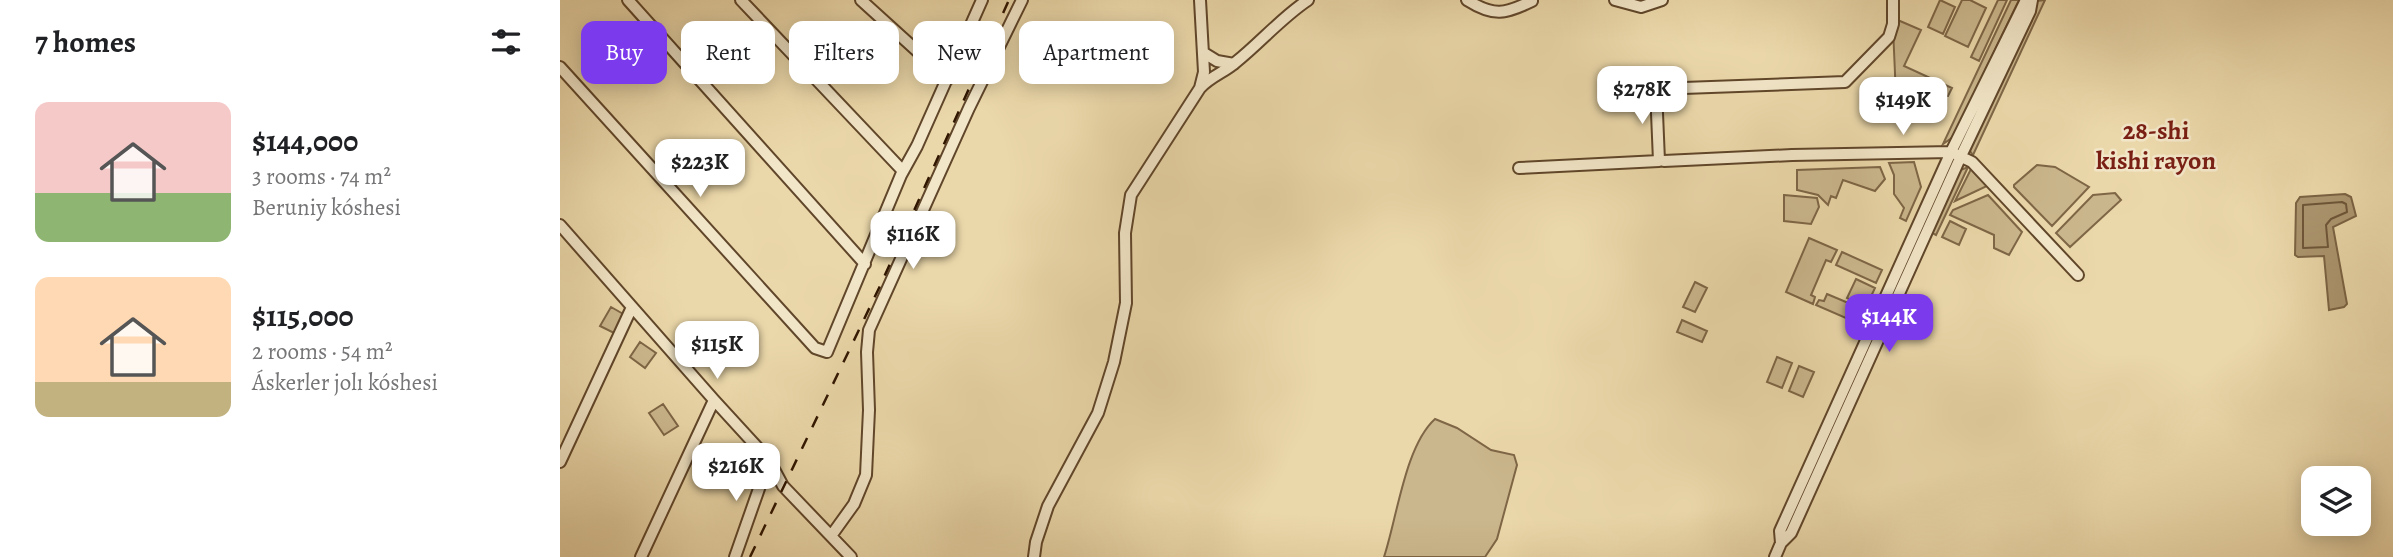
<!DOCTYPE html>
<meta charset="utf-8">
<style>
:root{--surface:#fff;--page:#f2f2f2;--text:#202124;--muted:#757577;--accent:#7c3aed}
body{margin:0;font-family:Alegreya,serif;background:var(--page);color:var(--text);height:100vh;display:flex;flex-direction:column;font-size:26px;white-space:nowrap}
*{box-sizing:border-box;margin:0}
p{font-size:23px;color:var(--muted)}
.icon{flex:none;width:38px;height:38px;fill:none;stroke:currentColor;stroke-width:2;stroke-linecap:round;stroke-linejoin:round}
.map{position:relative;flex:1;overflow:hidden}
.side{display:flex;flex-direction:column;background:var(--surface);width:560px}
.side>*{flex:none}
.top-card{position:absolute;left:21px;top:21px;width:665px;height:63px;display:flex;gap:14px}
.buttons{position:absolute;left:1741px;top:466px;display:grid;gap:14px}
.buttons a{display:grid;place-items:center;width:70px;height:70px;border-radius:14px;background:var(--surface);box-shadow:0 4px 18px #0003;font-size:35px}
.price{position:absolute;translate:-50% -60px;padding:0 16px;border-radius:14px;background:#fff;color:#222;font-size:23px;line-height:46px;filter:drop-shadow(0 2px 4px #0008)}
.price::after{content:'';position:absolute;left:50%;top:42px;width:21px;height:16px;margin-left:-10px;background:inherit;clip-path:polygon(0 0,100% 0,50% 100%)}
.price.selected{background:var(--accent);color:#fff}
ul{padding:0;list-style:none}
li{display:flex;align-items:center;gap:21px;height:175px;padding:0 35px}
li span{display:grid;place-items:center;flex:none;width:196px;height:140px;border-radius:14px;color:#555}
li>.icon{margin-inline-start:auto}
span .icon{width:84px;height:84px;fill:#fffc;stroke-width:1}
li b{font-size:30px}
h2{display:flex;justify-content:space-between;align-items:center;height:84px;padding:0 35px;font-size:30px}
.tag{padding:0 24px;border-radius:14px;background:var(--surface);box-shadow:0 4px 18px #0003;font-size:24px;line-height:63px}
.tag.selected{background:var(--accent);color:#fff}
main{display:flex;flex:1;min-height:0}
.map>svg:first-child{display:block}
</style>
<main>
<section class="side">
<h2>7 homes<svg class="icon" aria-label="filters" viewBox="0 0 24 24"><path d="M4 7h16M4 17h16"/><circle cx="9" cy="7" r="2"/><circle cx="15" cy="17" r="2"/></svg></h2>
<ul>
<li><span style="background:linear-gradient(#f6c9c9 65%,#8fb573 0)"><svg class="icon" aria-label="home" viewBox="0 0 24 24"><path d="M3 11l9-7 9 7M6 9v11h12V9"/></svg></span><div><b>$144,000</b><p>3 rooms · 74 m²</p><p>Beruniy kóshesi</p></div></li>
<li><span style="background:linear-gradient(#ffd9b3 75%,#c2b280 0)"><svg class="icon" aria-label="home" viewBox="0 0 24 24"><path d="M3 11l9-7 9 7M6 9v11h12V9"/></svg></span><div><b>$115,000</b><p>2 rooms · 54 m²</p><p>Áskerler jolı kóshesi</p></div></li>
</ul>
</section>
<div class="map">
<svg width="1833" height="557" viewBox="0 0 1833 557">
<rect width="100%" height="100%" fill="#ebd8aa"/>
<filter id="stains"><feTurbulence type="fractalNoise" baseFrequency=".00286" numOctaves="4"/><feColorMatrix values="0 0 0 0 .2 0 0 0 0 .09 0 0 0 0 .02 0 0 0 .5 -.17"/></filter>
<radialGradient id="worn" r=".72"><stop offset=".6" stop-color="#630" stop-opacity="0"/><stop offset="1" stop-color="#630" stop-opacity=".3"/></radialGradient>
<path fill="#cbb78d" stroke="#7e6646" stroke-width="2" d="M1380 0 1395 7 1383 34 1368 27Z
M1402 0H1410L1426 8 1408 47 1385 36Z
M1438 0H1447L1419 61 1411 57Z
M1451 0H1459L1393 137 1383 144Z
M1485 0 1413 155 1410 151 1411 142 1477 1Z
M1340 21 1361 30 1344 66 1392 88 1388 96 1336 97 1333 27Z
M1354 162 1361 187 1346 221 1340 218 1344 208 1334 194V175L1329 163Z
M1477 165 1495 167 1529 187 1492 226 1454 187V185Z
M1320 167 1325 179 1315 191 1283 180 1276 198 1271 196 1268 205 1258 195 1237 190V170Z
M1408 167 1376 235 1371 232 1398 171Z
M1411 169 1427 186 1395 201Z
M1555 193 1561 200 1510 247 1496 233 1533 195Z
M1224 195 1257 198 1259 207 1251 224 1224 221Z
M1428 195 1462 232 1449 255 1434 248V235L1390 215 1393 210Z
M1390 221 1406 229 1399 245 1382 237Z
M1249 238 1277 250 1271 262 1266 260 1251 295 1255 297 1253 304 1226 292Z
M1282 252 1322 270 1316 283 1276 265Z
M1296 279 1315 288 1306 307 1287 298Z
M1135 282 1147 288 1135 312 1123 307Z
M1267 294 1305 310 1301 319 1297 317 1295 322 1256 305 1259 300 1264 301Z
M51 307 65 315 54 333 40 326Z
M1122 320 1147 331 1142 342 1117 332Z
M80 342 96 353 85 368 70 357Z
M1217 357 1232 363 1222 388 1207 382Z
M1239 366 1254 372 1243 397 1229 391Z
M103 404 118 426 104 435 89 413Z
M875 419 897 428 931 450 954 455 957 465 937 539 925 557H824C837 518 845 446 875 419Z"/>
<path fill="#ac9670" stroke="#7b6343" stroke-width="2" d="M1785 194 1791 197 1796 216 1773 227 1787 304 1784 307 1769 310 1764 256 1738 257 1735 255 1736 203 1740 197Z"/>
<g fill="none" stroke-linecap="round" stroke-linejoin="round">
<path stroke="#6e5638" stroke-width="2" d="M1782 202 1786 204 1787 212 1771 219 1766 225 1768 247 1743 248V205Z"/>
<g stroke="#60462a" stroke-width="14">
<path id="minor" d="M68 0 305 264
M181 0 343 171
M301 0 388 79
M907 0C934 17 945 14 972 1
M1055 0 1081 7 1102 0
M644 53 657 61 674 64
M0 67 255 348 267 352 341 175 357 146 422 0
M640 88C651 76 665 72 676 62 701 42 721 18 748 0
M1104 161 1232 155 1391 152 1412 162 1518 275
M959 168 1099 161 1096 89 1285 82 1329 37 1333 24V0
M0 225 154 400 209 460 223 486 291 557
M0 462 72 307
M271 536 294 504 306 475 309 410 307 352 309 330 409 108 462 0
M1221 543 1220 531 1391 152 1466 0
M81 557 154 400
M175 557 209 460
M474 557 476 542 488 506 538 413 554 362 566 303 565 233 571 195 640 88 644 72 640 0
M1215 557 1221 543 1231 533 1401 156 1470 11 1472 0"/>
</g>
<use href="#minor" stroke="#f2e6c8" stroke-width="10"/>
<path stroke="#311600" stroke-width="2.5" stroke-dasharray="12 12" stroke-linecap="butt" d="M190 557 320 286 449 0"/>
</g>
<g text-anchor="middle" stroke-width="5" stroke-linejoin="round" paint-order="stroke">
<g font-size="26" font-weight="bold" fill="#7a1f14" stroke="#f2e6c8">
<text x="1596" y="139">28-shi<tspan x="1596" dy="30">kishi rayon</tspan></text>
</g>
</g>
<rect width="100%" height="100%" filter="url(#stains)"/>
<rect width="100%" height="100%" fill="url(#worn)"/>
</svg>
<div class="buttons">
<a><svg class="icon" aria-label="layers" viewBox="0 0 24 24"><path d="M12 4l9 5-9 5-9-5zM3 14l9 5 9-5"/></svg></a>
</div>
<b class="price" style="left:1082px;top:126px">$278K</b>
<b class="price" style="left:1343px;top:137px">$149K</b>
<b class="price" style="left:140px;top:199px">$223K</b>
<b class="price" style="left:353px;top:271px">$116K</b>
<b class="price selected" style="left:1329px;top:354px">$144K</b>
<b class="price" style="left:157px;top:381px">$115K</b>
<b class="price" style="left:176px;top:503px">$216K</b>
<div class="top-card">
<a class="tag selected">Buy</a>
<a class="tag">Rent</a>
<a class="tag">Filters</a>
<a class="tag">New</a>
<a class="tag">Apartment</a>
</div>
</div>
</main>
